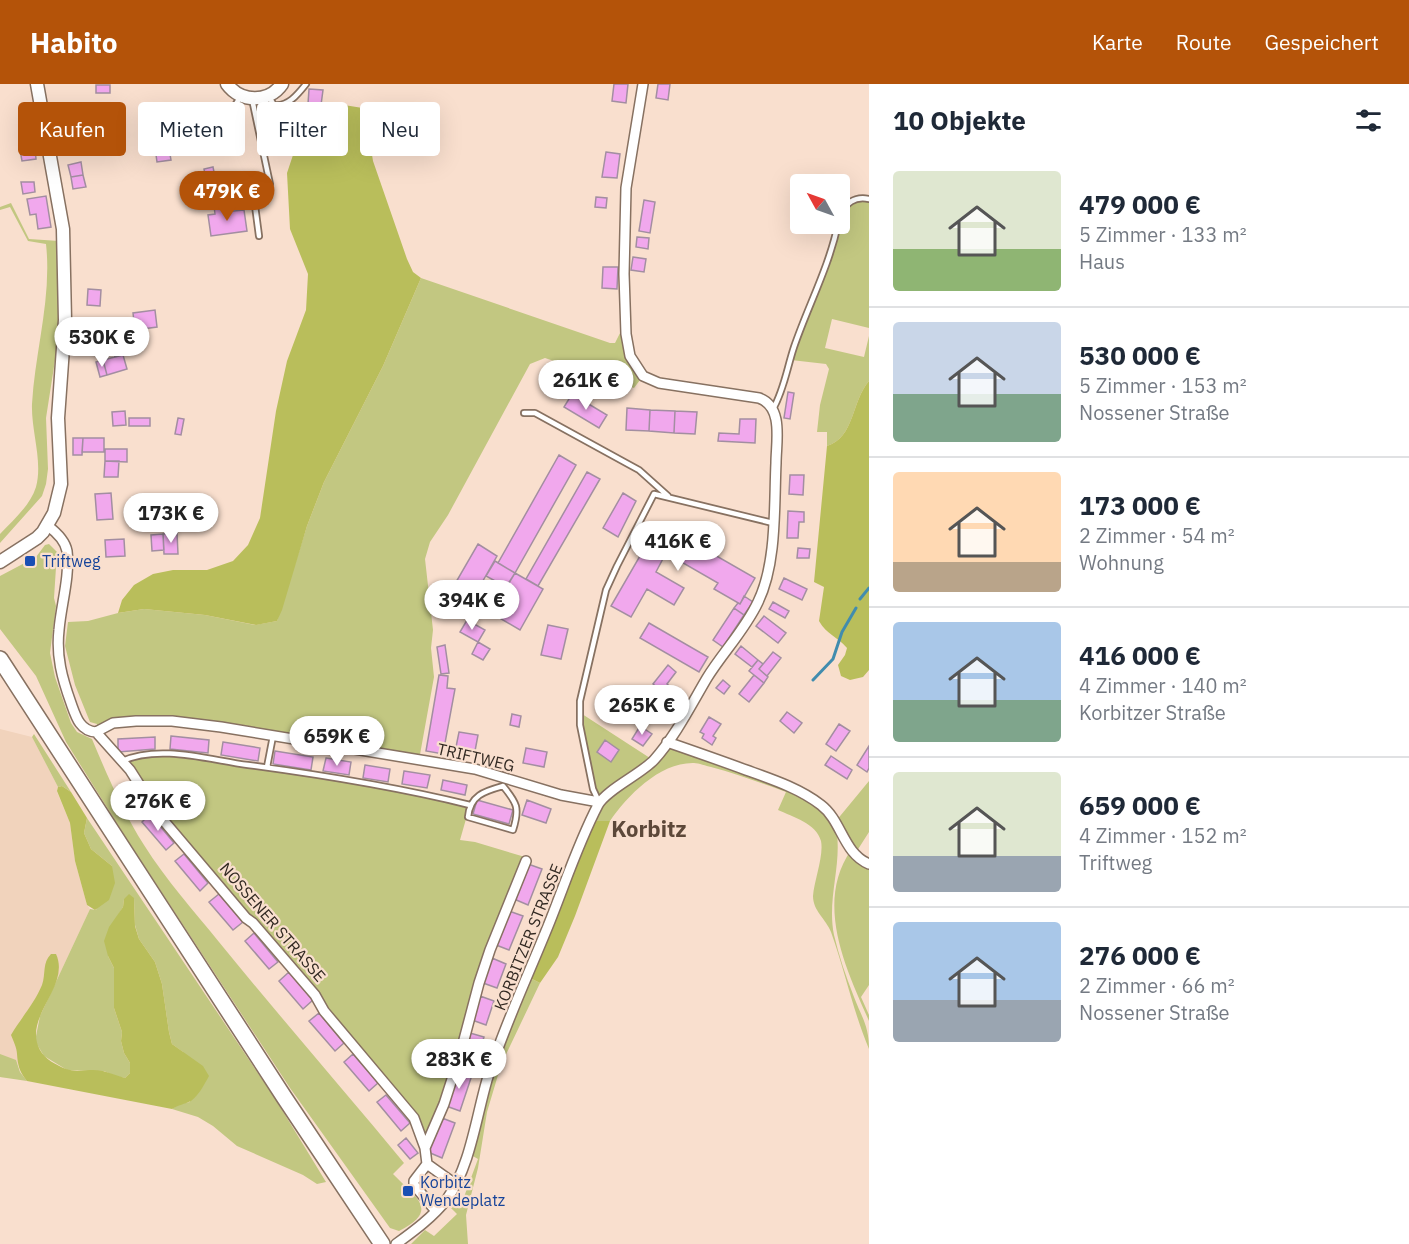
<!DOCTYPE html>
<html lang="de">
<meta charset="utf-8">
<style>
:root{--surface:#fff;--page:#f6f6f7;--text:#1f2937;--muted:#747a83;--line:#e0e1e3;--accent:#b45309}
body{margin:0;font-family:"IBM Plex Sans",sans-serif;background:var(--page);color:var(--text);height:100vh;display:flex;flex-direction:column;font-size:22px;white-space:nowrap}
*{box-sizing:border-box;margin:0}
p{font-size:20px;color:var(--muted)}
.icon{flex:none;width:33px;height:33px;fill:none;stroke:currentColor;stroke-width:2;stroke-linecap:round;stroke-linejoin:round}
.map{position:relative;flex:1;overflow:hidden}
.panel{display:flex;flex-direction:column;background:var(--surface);width:540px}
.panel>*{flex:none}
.banner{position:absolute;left:18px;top:18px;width:570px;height:54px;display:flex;gap:12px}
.needle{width:39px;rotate:310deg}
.buttons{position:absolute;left:790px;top:90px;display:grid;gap:12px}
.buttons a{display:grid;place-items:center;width:60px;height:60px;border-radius:6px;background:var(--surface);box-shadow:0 6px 24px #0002;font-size:30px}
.price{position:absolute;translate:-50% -51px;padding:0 14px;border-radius:21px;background:#fff;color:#222;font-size:20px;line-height:39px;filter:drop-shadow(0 2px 3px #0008)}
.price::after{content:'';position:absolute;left:50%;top:36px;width:18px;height:14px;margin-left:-9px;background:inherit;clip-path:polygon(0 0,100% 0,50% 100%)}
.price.active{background:var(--accent);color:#fff}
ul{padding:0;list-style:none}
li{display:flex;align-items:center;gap:18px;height:150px;padding:0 24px}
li+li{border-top:2px solid var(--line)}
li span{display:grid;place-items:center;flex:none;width:168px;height:120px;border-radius:6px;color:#555}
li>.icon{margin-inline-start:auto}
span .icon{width:72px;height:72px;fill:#fffc;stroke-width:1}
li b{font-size:26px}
h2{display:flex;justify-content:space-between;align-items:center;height:72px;padding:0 24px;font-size:26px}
.pill{padding:0 21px;border-radius:6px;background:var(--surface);box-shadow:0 6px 24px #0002;font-size:21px;line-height:54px}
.pill.active{background:var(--accent);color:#fff}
header{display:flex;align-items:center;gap:36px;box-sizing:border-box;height:84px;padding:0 30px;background:var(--accent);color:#fff}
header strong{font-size:28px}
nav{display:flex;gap:33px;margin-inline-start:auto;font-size:21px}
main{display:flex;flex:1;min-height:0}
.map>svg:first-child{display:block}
</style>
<header>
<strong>Habito</strong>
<nav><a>Karte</a><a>Route</a><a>Gespeichert</a></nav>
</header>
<main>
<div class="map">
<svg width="869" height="1160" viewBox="0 0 869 1160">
<rect width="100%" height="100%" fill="#f9dfce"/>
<path fill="#f1d3bc" d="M0 645 32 653 58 703 57 708 70 739 75 777 87 821 90 825 11 994 0 993Z"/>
<path fill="#c2c781" d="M853 115H869V244L832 235 825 264 864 273 869 252V297C851 318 855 353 827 362V348H817L820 321 829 285 826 280 791 276 840 140V132Z
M11 119 29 155 59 157 60 194 58 257 46 334 48 385 46 400 42 412 0 459V450C13 436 30 422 36 403 43 377 31 347 32 320 35 267 52 214 46 160L28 157 10 123 0 126V123Z
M421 194 610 259H615L621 247 626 250 643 292 634 304 545 274 530 280 448 431 430 458 425 475 433 546 431 564 434 593 419 676 221 643 136 637 96 648 97 640 90 638 75 601 65 562 68 538 88 537 118 529 144 525 205 531 255 541 277 537 307 442 324 398 383 282Z
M49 460 57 468 54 514 56 522 50 569 55 593 71 639 77 648 92 655C107 691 123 728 144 761 166 796 194 827 219 858 280 933 343 1005 404 1079L393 1090C415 1113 441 1126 399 1147L390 1144 290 1004 128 757 66 658 36 592 0 545V492L36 473 45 461Z
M579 628 653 676 667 658 798 707 836 737 869 697V748L855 770 869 780V901L861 913 869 931V937C847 887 814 820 851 766L837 750C841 784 827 816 834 851 839 872 846 893 854 913 862 934 869 942 869 965 853 927 845 887 831 848 826 835 813 827 813 812 814 797 824 772 821 757 816 739 793 733 778 726L786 708C761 699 737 690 711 683 706 682 699 679 694 679 660 678 627 712 610 737H597L589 742 599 718 593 705Z
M34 650 71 708 62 702 58 703 32 653Z
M135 671H174L415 707 470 721 460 756 475 758 525 773 425 1064 414 1034 246 834 122 677Z
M87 734 276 1016 326 1098 317 1100 303 1091 237 1062 213 1042 198 1033 172 1025 179 1020 190 1018 183 968 172 960 169 948 162 900 155 878 139 855 135 841 134 814 124 815 123 823 117 833 108 872 114 884V924L122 948 121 957 124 969 130 979V989L125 994 115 992 104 987 67 986 44 972 35 957 40 932 90 825 96 826 112 782 91 765 84 749Z
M530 894 540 899 501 981 487 1028 478 1084 466 1131 468 1160H411L425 1146 434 1152 457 1130 450 1123 454 1117 461 1121 478 1075 471 1071 477 1055 497 980Z
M0 970 16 976 20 988 27 997 0 993Z"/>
<path fill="#b9be5b" d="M344 21 375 26 369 51 373 77 407 175 413 188 421 194 383 282 324 398 307 442 282 526 277 537 256 541 205 531 144 525 118 529 122 516 134 501 153 490 173 486H207L233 477 248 461 260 434 276 327 287 277 306 226 308 190 290 145 287 89 293 71 305 58 307 53 305 44 309 34 328 24Z
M869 297V586L863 593 850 596 841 592 838 581 845 571 847 564C837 552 827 551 819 537L824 503 814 498 827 362C855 353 851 318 869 297Z
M62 702 71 708 87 734 84 749 91 765 112 782 115 799 109 816 95 826 87 821 75 777 70 739 57 707 58 703Z
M597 737H610L575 832 558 873 540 899 530 894 589 742Z
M129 810 134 814 135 842 139 855 155 878 162 900 169 948 172 960 203 982 209 992C204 1001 199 1011 191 1017 185 1020 178 1021 172 1025L27 997C19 987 18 982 17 970 17 964 13 956 11 951 21 934 34 920 42 901 46 890 42 879 51 870H56C71 903 22 933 40 966 45 975 56 981 66 985 77 989 91 984 103 987 111 989 117 992 125 994L130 989V979L124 969 121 957 122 948 114 924V884L108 872 104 857 109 843 123 823 124 815Z"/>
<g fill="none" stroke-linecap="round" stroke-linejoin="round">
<path stroke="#418cae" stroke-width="3" d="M860 515 869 504
M813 596 833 575 842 548 856 524"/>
</g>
<path fill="#f1a8ed" stroke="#a38ea1" stroke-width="1.5" d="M614 0H628L626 19 612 17Z
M658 0H670L668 16 656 14Z
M96 1H110V9H96Z
M309 5 323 6 321 21 308 20Z
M289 25 294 47 278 51 274 28Z
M76 32 77 47 63 48 62 33Z
M167 53 171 76 157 78 154 56Z
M35 64 36 75 22 77 20 66Z
M606 68 620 70 617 94 602 93Z
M81 78 83 91 71 93 68 81Z
M213 83 215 93 206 95 204 85Z
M83 91 86 103 73 105 71 93Z
M21 98H34L35 108 23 110Z
M46 112 51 143 38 145 36 130 30 131 27 115Z
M596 113 607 114 606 124 595 123Z
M644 116 655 118 650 149 639 147Z
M222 121 224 128 244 126 247 147 211 152 208 131 215 130 214 122Z
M637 153 649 154 648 165 636 163Z
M633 173 646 175 644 188 631 186Z
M603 183H618L617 205 602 204Z
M88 205 101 206 100 222 87 221Z
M155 226 157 243 135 246 133 229Z
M120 260 123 271 115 273 112 262Z
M123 271 127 285 107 291 103 276Z
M103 276 107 291 100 293 96 278Z
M788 308 794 309 790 335 784 334Z
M572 310 607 331 599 344 564 323Z
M627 324 650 326 649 347 626 346Z
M650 326 675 327 674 349 649 347Z
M125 327 126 341 113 342 112 328Z
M675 327 697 328 695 350 674 349Z
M129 334H150V342H129Z
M178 334 184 335 181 351 175 350Z
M740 335H756L755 359 718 357 719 349 739 350Z
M73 354H83L82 371H73Z
M83 354H104V368H82Z
M105 365H127V378L105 377Z
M559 371 576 381 515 489 498 479Z
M105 377H119L118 393H104Z
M587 388 600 395 538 502 526 495Z
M790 391H804L803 411 789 410Z
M111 409 113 435 97 436 95 410Z
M623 409 636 417 618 453 603 444Z
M788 427 804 428V438H799L798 454H787Z
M659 439 755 494 740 520 714 505 718 499 666 469 656 488 684 504 674 521 647 505 631 533 611 522Z
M177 449 178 470H164L163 450Z
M163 450 164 466 152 467 151 451Z
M124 455 125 472 106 473 105 456Z
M478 460 497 472 472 516 452 505Z
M798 464 810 465 809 474H797Z
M495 477 515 489 506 503 486 492Z
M515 489 543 505 520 546 491 529Z
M784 494 807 505 802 516 779 505Z
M744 512 753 518 744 531 734 524 738 519 740 520Z
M773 518 789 527 785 534 769 525Z
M734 524 744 531 723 563 713 556Z
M764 532 786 549 778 559 756 542Z
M467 536 485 546 478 558 460 548Z
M649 539 708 573 699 588 640 554Z
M548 541 568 545 561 575 541 571Z
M478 558 490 565 483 576 472 570Z
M445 561 449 589 441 590 437 563Z
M741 562 758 576 752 583 735 570Z
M773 568 781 574 767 592 759 585Z
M758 576 763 580 759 585 768 593 764 599 749 587Z
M668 581 676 588 667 600 679 610 674 617 653 600Z
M439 591 448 592 447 604 455 605 443 670 426 667Z
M754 591 764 599 749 618 739 610Z
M723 596 730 602 724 610 716 604Z
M787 628 802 639 794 649 780 637Z
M512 630 521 632 519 643 510 641Z
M709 633 721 640 713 652 716 654 712 661 702 654 704 650 700 648Z
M839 640 850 647 836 667 826 660Z
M640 642 652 650 643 662 632 655Z
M459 648 478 651 475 667 456 663Z
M171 652 209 656 208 669 170 665Z
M155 653V665L118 668V655Z
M605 656 619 666 611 678 597 668Z
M223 658 260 664 258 677 221 671Z
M869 662V684L867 688 857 681Z
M526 664 547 668 544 683 523 679Z
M275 667 313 673 311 686 273 680Z
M831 672 852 686 847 695 825 681Z
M326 674 351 678 349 691 323 687Z
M365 681 390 685 388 698 363 694Z
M404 687 430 691 427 704 402 700Z
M443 696 467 701 465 711 441 706Z
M477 716 513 726 509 740 473 730Z
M527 716 551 725 546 739 522 731Z
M150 730 174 759 166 766 142 738Z
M184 770 208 799 200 807 175 777Z
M528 780 542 785 528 821 514 815Z
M219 810 243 838 233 846 209 818Z
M509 827 523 832 509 866 496 861Z
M254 849 278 878 269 885 245 857Z
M492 874 506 880 497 904 483 899Z
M289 888 313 916 303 925 279 897Z
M480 912 494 917 486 941 472 936Z
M319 929 344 959 335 967 309 937Z
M470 949 484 953 476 978 462 973Z
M353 970 378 999 369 1007 344 978Z
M458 986 472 991 460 1027 446 1022Z
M386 1011 410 1039 401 1047 377 1018Z
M442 1034 455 1039 442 1074 428 1068Z
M406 1054 418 1069 410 1075 398 1061Z"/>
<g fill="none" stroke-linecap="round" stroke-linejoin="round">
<g stroke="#877161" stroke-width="8">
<path id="service" d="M269 13 274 21C288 23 298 10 306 0
M252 15 270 100 259 112 254 114 259 152
M206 56 223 40 241 12
M840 132C846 119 854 112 869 115
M773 325C784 306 787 284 794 263 808 222 829 183 838 140
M524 329H535L628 380 639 386 668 412
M122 677C160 660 209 676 248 681 323 691 397 703 470 721
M267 683 273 652
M503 702C517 719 520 724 513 746L468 733C470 711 485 707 503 702Z
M599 718 593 705 580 641V617L606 506 617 482 654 410 773 439"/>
</g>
<g stroke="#877161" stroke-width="12">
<path id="minor" d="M48 442C56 448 65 456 67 467 70 493 61 521 59 546 56 572 62 594 71 619 76 633 80 647 96 648L130 686 158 730 246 834 253 839 315 911 324 927 414 1034 425 1064
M96 648 113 639 136 637H172L221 643 475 685 561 711 599 718
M667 658C693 667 719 676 746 686 771 695 799 704 821 721 842 737 843 769 869 780
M427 1080 414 1097V1101L436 1127
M455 1100 427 1080 425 1064 444 1020 461 967 479 899 490 866 526 777
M396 1160C414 1147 433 1133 447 1115 470 1083 476 1034 487 996 503 945 526 896 546 847 563 806 577 761 598 721 606 706 641 690 654 676 675 653 691 621 707 594 723 568 745 546 758 518 777 479 774 422 776 379 776 358 784 323 759 314L659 299 643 292 630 272 626 250 624 190 626 104 643 0"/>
</g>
<g stroke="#877161" stroke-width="15">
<path id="tertiary" d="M227 0C241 19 269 19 282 0
M0 478 37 454 43 448 54 429 61 400 58 334 65 236 63 145 37 0"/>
</g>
<g stroke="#877161" stroke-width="18">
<path id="primary" d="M0 575 284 1013 382 1160"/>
</g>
<use href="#service" stroke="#fff" stroke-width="4.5"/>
<use href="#minor" stroke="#fff" stroke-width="9"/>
<use href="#tertiary" stroke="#fff" stroke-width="12"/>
<use href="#primary" stroke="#fff" stroke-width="15"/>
</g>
<g fill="#1a4fb4" stroke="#f9dfce" stroke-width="2">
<rect x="24" y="471" width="12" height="12" rx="3"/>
<rect x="402" y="1101" width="12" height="12" rx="3"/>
</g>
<g text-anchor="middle" stroke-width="4.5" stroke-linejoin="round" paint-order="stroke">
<g font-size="16" fill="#164399" stroke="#f9dfce" text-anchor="start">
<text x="42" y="483">Triftweg</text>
<text x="420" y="1104">Korbitz<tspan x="420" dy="18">Wendeplatz</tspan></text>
</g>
<g font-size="16" fill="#322922" stroke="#f9dfce">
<text transform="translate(476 673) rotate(13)" y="6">TRIFTWEG</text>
<text transform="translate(273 838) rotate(49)" y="6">NOSSENER STRASSE</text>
<text transform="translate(528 853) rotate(-68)" y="6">KORBITZER STRASSE</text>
</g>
<g font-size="22" font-weight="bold" fill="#5d4839" stroke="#f9dfce">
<text x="649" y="753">Korbitz</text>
</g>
</g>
</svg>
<div class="buttons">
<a><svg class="needle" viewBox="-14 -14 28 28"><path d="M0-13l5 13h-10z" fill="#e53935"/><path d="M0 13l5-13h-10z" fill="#747a83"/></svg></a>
</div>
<b class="price active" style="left:227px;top:138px">479K €</b>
<b class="price" style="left:102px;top:284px">530K €</b>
<b class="price" style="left:586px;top:327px">261K €</b>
<b class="price" style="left:171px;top:460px">173K €</b>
<b class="price" style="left:678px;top:488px">416K €</b>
<b class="price" style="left:472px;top:547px">394K €</b>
<b class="price" style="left:642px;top:652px">265K €</b>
<b class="price" style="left:337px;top:683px">659K €</b>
<b class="price" style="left:158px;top:748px">276K €</b>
<b class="price" style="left:459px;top:1006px">283K €</b>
<div class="banner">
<a class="pill active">Kaufen</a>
<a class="pill">Mieten</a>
<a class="pill">Filter</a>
<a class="pill">Neu</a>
</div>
</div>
<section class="panel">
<h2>10 Objekte<svg class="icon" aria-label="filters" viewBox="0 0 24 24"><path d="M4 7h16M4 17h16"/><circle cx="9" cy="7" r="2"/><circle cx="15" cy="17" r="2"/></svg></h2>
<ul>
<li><span style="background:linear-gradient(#dfe7d0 65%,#8fb573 0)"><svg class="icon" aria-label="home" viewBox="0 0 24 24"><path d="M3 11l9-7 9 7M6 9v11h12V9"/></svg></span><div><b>479 000 €</b><p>5 Zimmer · 133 m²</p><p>Haus</p></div></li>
<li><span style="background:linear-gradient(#c9d6e8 60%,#7fa58c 0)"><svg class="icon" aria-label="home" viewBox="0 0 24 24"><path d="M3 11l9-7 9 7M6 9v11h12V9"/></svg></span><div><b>530 000 €</b><p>5 Zimmer · 153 m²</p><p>Nossener Straße</p></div></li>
<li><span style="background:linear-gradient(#ffd9b3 75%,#b9a48a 0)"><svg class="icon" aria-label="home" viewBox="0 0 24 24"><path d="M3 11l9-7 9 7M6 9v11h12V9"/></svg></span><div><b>173 000 €</b><p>2 Zimmer · 54 m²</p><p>Wohnung</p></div></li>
<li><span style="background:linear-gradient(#a9c7e8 65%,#7fa58c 0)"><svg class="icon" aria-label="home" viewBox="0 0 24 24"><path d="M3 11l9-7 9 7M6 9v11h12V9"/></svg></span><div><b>416 000 €</b><p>4 Zimmer · 140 m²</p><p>Korbitzer Straße</p></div></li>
<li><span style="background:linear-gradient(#dfe7d0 70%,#9aa5b1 0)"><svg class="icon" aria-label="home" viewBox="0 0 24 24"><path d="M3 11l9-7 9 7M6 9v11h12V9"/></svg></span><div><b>659 000 €</b><p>4 Zimmer · 152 m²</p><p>Triftweg</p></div></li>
<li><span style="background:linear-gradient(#a9c7e8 65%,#9aa5b1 0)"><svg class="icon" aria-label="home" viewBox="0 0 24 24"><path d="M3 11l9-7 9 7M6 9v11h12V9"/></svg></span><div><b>276 000 €</b><p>2 Zimmer · 66 m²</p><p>Nossener Straße</p></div></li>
</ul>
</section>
</main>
